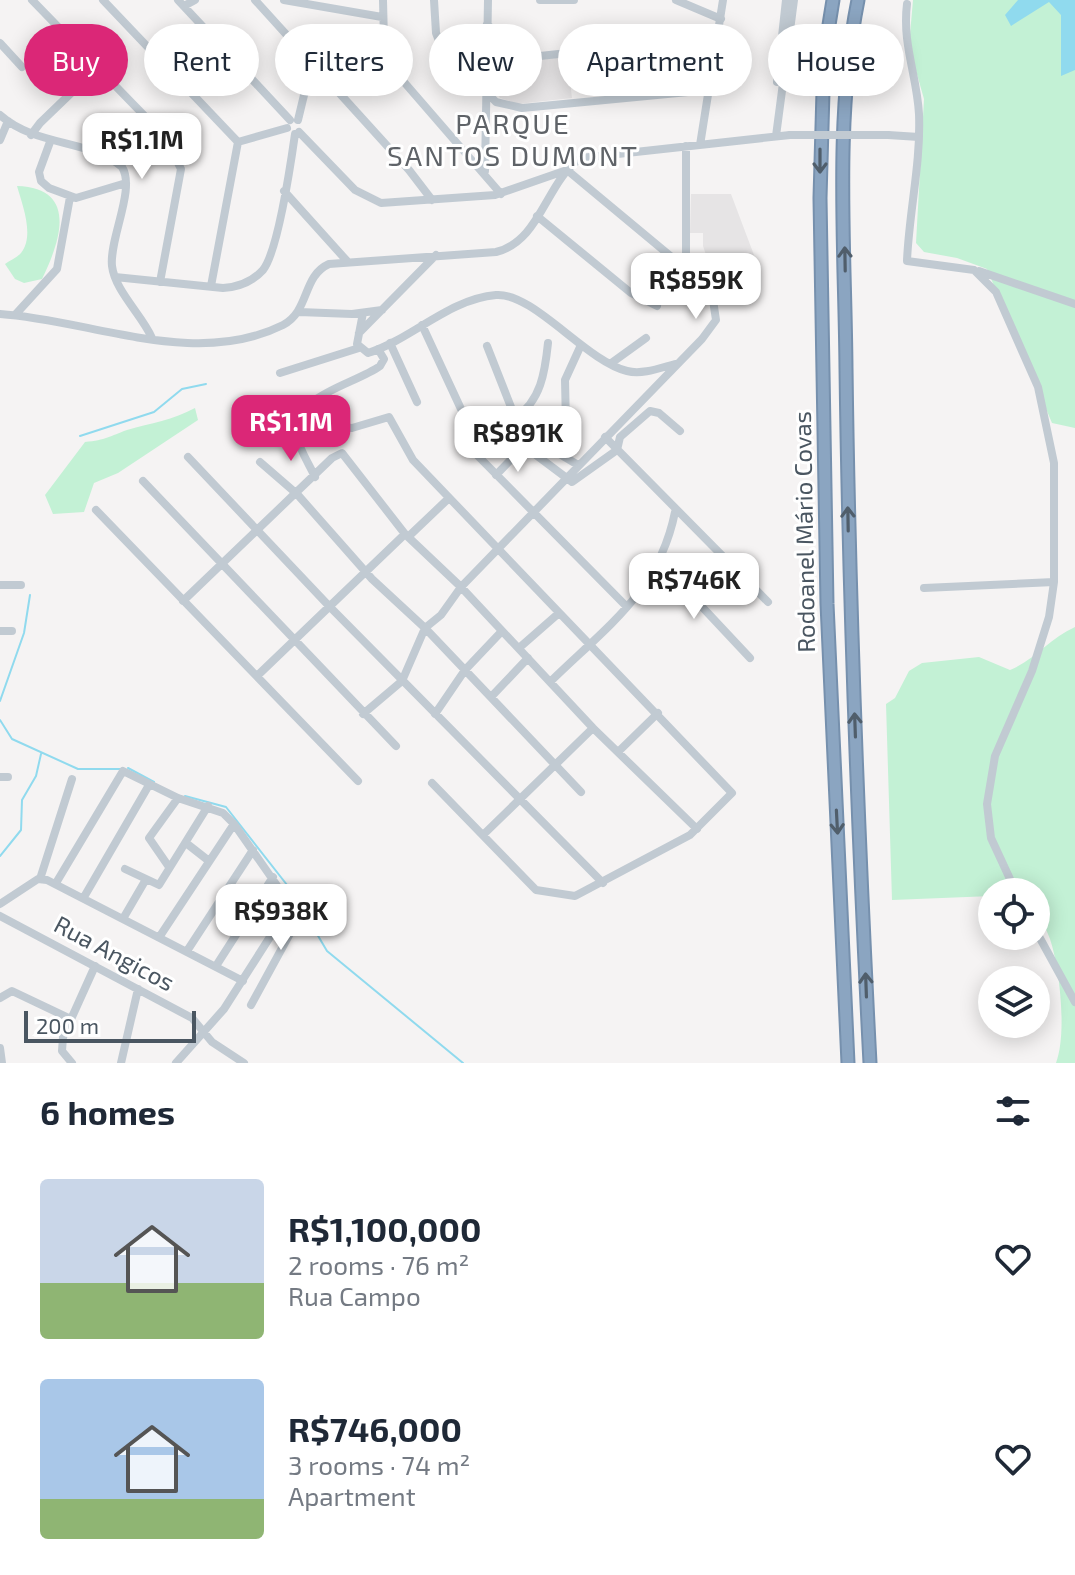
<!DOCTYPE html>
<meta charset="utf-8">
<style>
:root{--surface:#fff;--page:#f2f2f3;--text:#1f2937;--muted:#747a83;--accent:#db2777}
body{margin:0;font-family:"Exo 2",sans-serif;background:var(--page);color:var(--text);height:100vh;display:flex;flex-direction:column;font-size:30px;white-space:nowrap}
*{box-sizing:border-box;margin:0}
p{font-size:26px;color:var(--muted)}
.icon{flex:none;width:44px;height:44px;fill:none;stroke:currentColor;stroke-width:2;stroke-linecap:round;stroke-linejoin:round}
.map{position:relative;height:1063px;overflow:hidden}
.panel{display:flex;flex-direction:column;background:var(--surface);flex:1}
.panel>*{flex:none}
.hud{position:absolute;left:24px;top:24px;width:1028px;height:72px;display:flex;gap:16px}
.fabs{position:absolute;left:978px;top:878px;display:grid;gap:16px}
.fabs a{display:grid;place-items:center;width:72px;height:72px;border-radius:50%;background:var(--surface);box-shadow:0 4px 20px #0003;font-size:40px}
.scale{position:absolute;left:24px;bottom:20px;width:172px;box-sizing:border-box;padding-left:8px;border:4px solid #4a5661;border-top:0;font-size:22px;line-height:28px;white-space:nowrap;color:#4a5661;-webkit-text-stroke:6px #fff;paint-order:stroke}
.price{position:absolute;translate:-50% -68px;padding:0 18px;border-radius:16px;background:#fff;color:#222;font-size:26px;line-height:52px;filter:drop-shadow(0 2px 4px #0008)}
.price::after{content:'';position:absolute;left:50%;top:48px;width:24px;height:18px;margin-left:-12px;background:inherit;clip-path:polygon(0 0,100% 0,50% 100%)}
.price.active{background:var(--accent);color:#fff}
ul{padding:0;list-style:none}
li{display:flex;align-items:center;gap:24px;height:200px;padding:0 40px}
li span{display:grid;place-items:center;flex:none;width:224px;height:160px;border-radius:8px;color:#555}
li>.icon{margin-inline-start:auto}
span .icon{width:96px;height:96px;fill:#fffc;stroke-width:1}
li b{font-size:34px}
h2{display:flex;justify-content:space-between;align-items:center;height:96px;padding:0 40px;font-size:34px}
.pill{padding:0 28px;border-radius:36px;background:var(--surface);box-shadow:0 4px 20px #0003;font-size:28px;line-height:72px}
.pill.active{background:var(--accent);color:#fff}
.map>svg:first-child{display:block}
</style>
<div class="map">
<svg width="1075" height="1063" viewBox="0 0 1075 1063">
<rect width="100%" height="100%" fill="#f5f3f3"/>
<path fill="#e6e4e5" d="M496 37 516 59 524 61 567 55 572 98 518 104 500 98 490 81Z
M691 194H731L760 271 718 290 703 246V233H690Z"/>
<path fill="#c3f1d5" d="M913 0H1075V428L1052 423 987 269 957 258 924 252 916 243 924 99 909 46Z
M17 186C78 188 61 240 42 279L24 283 15 279 5 264C10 260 17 258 21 253 35 236 22 204 17 186Z
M195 408 198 420 118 473 94 483 84 512 53 514 45 495 85 442C106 440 110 436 127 430 151 423 173 420 195 408Z
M1075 627V1063H1056C1067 1034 1060 969 1050 939 1043 921 1036 911 1036 892H992V896L892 900 886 704 895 698 909 671 922 663 979 657 1010 670C1035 660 1050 638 1075 627Z"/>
<path fill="#90daee" d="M1018 0H1075V70L1061 76V15L1049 2 1011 26 1005 15Z"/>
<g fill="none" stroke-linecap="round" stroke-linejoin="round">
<path stroke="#90daee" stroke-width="2" d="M80 436 154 412 182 389 206 384
M0 701 24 633 30 595
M0 720 12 739 78 769H122
M128 768 154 782
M185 796 226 807 291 890 327 951 463 1063
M0 856 21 830 22 800 36 776 41 754"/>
<g stroke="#7690ad" stroke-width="15">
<path id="highway" d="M833 0 824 56 820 198 827 604 848 1063
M858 0C834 120 845 246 846 368 849 600 858 831 870 1063"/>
</g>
<path stroke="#c1cad2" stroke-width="8" d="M32 0 165 137 181 169 160 282
M103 0 238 142 211 286
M178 0 290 120
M255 0 409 170 432 200
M284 0 382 17
M383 0 384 41 391 67 501 194
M434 0 436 33 441 46 496 102 522 108 709 90
M540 0H574
M676 0 721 19
M907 4C902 44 917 76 919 114 921 164 909 212 907 261L974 270 996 292 1038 387 1054 463V582L1049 617 1032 671 995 756 987 804 991 838 1016 892
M184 6 195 0
M487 24 521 58 718 37
M0 43 22 67
M777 82 786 0
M0 115C36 147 90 139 122 167 136 189 109 239 112 266 115 291 142 315 152 338
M298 120 311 66
M299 132 355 190 381 203 495 195 567 170 686 269
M31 135 40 123 96 69
M888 135 919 137
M776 136 794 0
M0 140 8 121
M50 142 39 172 41 181 49 188 76 198 126 183
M238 142 287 128
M700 145 723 0
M485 171 488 0
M284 191 347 261
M537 216 631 293 657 306
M979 271 1075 304
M115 277 223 288C238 287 253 281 263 270 278 251 291 162 295 134
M299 312 352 314 382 310
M363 313 357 344 368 353C412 339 449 299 496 295 533 292 586 361 627 371 642 375 660 368 675 364
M0 314C91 320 195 369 283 325 310 311 302 276 329 264L496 252C541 241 546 181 581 158L790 135
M15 315 57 269 70 197
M422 325 461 409
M359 333 436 255
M390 343 417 402
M487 346 520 430 578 465
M610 364 646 338
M280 373 359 348
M515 418C541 401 545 372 548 343
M566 425 565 380 581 345
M297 437 315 424 352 428 389 417 413 460 732 793 690 835 575 896 536 890 432 783
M605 437 768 602
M478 456 627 607
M188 457 329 606 603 883
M260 462 297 494 372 579 425 628 581 792
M496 475 524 446 572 482 617 450 620 437 650 411 659 413 680 431
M315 477C309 464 299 449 297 436 291 395 354 385 380 366L384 359 378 349
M143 481 396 746
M96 510 358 781
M408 537 449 498
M660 562 750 658
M0 585H21
M924 588 1054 582
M183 601 332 458 342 453 405 534 461 587 593 728 697 829
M0 631H12
M519 648 559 613
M257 676 405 534
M550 682C606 627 659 592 675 512
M491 697 528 658
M363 714 402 681 425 628 441 615 461 587 702 339 716 320 713 300 686 269V146
M435 714 465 670 502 631
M618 752 658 713
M0 777H8
M483 835 593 728
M186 843 209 861
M169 867 149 838 178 798
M125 869 159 885 208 806
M40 879 72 779
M56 883 123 771 178 798 223 813 234 824 299 917 251 1005
M84 897 149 785
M0 904 38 879 47 880 243 981
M0 916 192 1018 212 1042 244 1063
M124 917 145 881
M1036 931 1075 1002
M160 936 234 824
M187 951 253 850
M216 966 273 877
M0 998 12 991 71 1019
M0 1048 2 1063
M72 1063 62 1051 63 1037 95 966
M121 1063 138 989
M176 1063 224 1009 291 904"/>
<use href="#highway" stroke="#8ba5c1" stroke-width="11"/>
<path stroke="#c1cad2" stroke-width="8" d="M790 135H888"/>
</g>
<defs><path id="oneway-shaft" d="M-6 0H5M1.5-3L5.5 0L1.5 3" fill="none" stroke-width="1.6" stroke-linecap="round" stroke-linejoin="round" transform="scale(2)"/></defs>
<g stroke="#505e6b">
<use href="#oneway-shaft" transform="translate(820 161) rotate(90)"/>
<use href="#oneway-shaft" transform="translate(845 259) rotate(-91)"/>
<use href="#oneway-shaft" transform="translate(848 519) rotate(-91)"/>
<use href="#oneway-shaft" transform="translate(855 725) rotate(-92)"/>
<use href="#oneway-shaft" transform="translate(837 822) rotate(87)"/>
<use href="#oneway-shaft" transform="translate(866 985) rotate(-92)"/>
</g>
<g text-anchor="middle" stroke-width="6" stroke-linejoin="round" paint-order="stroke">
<g font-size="24" fill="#4a5661" stroke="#fff">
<text transform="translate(805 532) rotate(-91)" y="8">Rodoanel Mário Covas</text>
<text transform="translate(114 954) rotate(28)" y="8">Rua Angicos</text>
</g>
<g font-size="28" letter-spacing="2" fill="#5f6368" stroke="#fff">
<text x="513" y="134">PARQUE<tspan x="513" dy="32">SANTOS DUMONT</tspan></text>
</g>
</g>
</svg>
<div class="fabs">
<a><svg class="icon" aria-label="locate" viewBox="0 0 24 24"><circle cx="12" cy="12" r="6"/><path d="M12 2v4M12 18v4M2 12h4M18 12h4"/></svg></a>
<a><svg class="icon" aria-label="layers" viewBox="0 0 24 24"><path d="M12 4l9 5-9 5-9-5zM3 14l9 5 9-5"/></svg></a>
</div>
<div class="scale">200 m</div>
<b class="price" style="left:142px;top:181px">R$1.1M</b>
<b class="price" style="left:696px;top:321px">R$859K</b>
<b class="price active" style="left:291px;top:463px">R$1.1M</b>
<b class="price" style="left:518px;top:474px">R$891K</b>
<b class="price" style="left:694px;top:621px">R$746K</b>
<b class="price" style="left:281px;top:952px">R$938K</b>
<div class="hud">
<a class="pill active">Buy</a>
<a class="pill">Rent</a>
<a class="pill">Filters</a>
<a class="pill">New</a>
<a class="pill">Apartment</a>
<a class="pill">House</a>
</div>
</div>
<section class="panel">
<h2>6 homes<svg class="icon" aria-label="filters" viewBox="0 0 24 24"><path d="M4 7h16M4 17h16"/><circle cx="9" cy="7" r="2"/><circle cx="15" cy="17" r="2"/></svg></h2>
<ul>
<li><span style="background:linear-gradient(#c9d6e8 65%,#8fb573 0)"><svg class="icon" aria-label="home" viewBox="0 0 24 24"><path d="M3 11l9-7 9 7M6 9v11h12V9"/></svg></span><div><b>R$1,100,000</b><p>2 rooms · 76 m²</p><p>Rua Campo</p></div><svg class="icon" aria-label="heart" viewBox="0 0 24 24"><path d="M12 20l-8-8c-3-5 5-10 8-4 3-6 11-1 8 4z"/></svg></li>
<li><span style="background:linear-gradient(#a9c7e8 75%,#8fb573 0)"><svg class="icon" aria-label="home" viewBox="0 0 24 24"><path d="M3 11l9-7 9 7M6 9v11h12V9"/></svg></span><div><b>R$746,000</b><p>3 rooms · 74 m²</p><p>Apartment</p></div><svg class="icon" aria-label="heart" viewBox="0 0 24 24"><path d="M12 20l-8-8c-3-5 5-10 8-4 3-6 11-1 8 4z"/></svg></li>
</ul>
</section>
